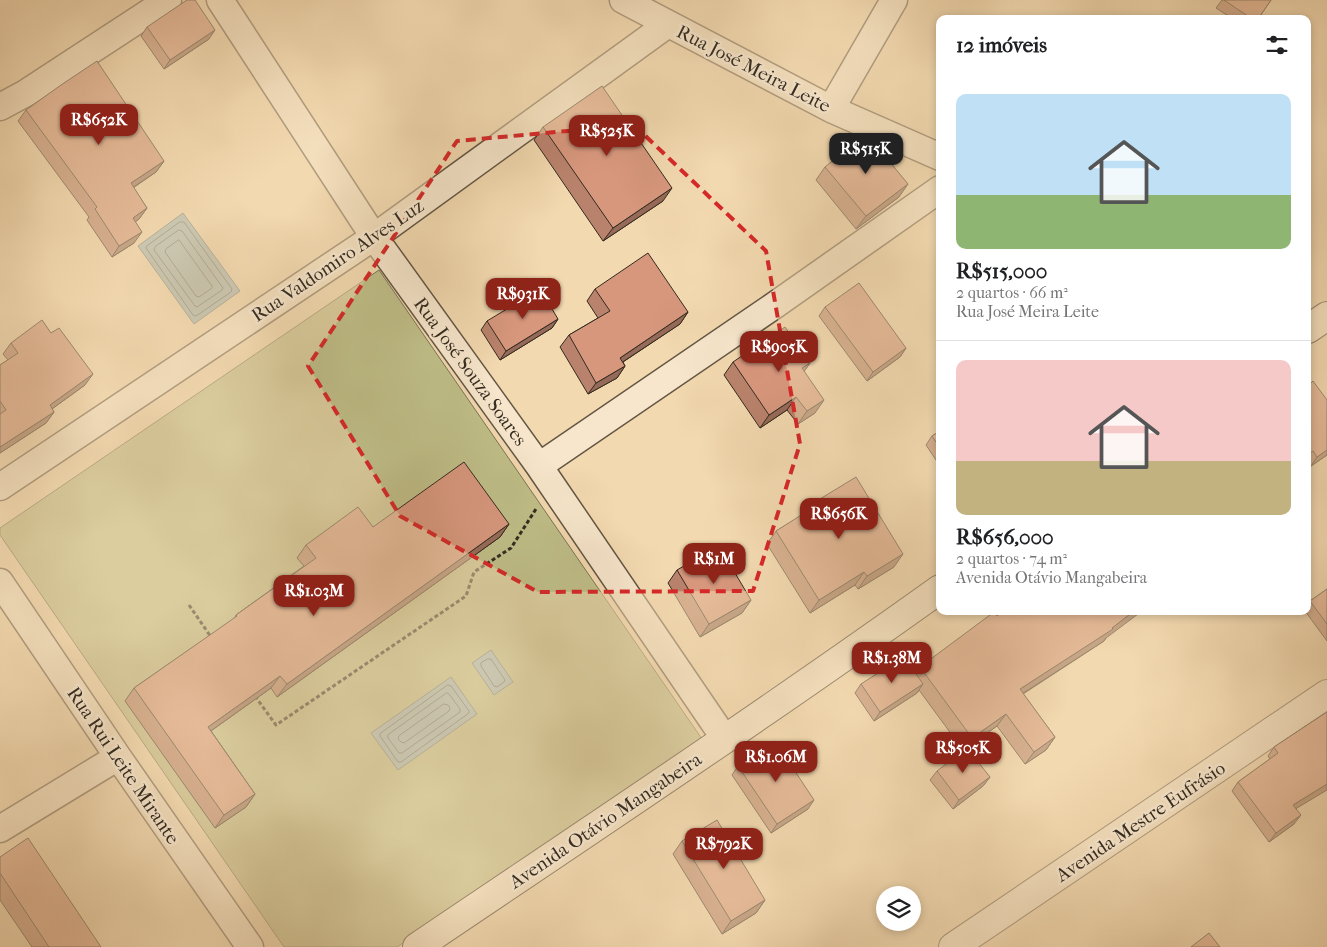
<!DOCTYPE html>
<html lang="pt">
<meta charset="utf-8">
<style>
:root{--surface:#fff;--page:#f2f2f2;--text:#202124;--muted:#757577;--line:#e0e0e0;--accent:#8f2418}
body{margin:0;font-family:"IM FELL French Canon",serif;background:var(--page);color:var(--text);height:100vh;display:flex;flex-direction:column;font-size:19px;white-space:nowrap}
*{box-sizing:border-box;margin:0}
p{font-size:16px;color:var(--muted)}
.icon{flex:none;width:28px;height:28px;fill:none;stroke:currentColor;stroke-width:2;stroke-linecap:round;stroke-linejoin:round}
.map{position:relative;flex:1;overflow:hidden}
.drawer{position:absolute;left:936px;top:15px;width:375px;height:600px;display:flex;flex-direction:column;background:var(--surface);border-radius:10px;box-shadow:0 2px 8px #0003}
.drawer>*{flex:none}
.buttons{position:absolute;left:876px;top:886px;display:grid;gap:10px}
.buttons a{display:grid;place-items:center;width:45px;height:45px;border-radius:50%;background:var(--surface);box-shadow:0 2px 8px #0003;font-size:25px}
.price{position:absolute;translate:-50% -42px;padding:0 11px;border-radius:10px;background:var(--accent);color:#fff;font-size:16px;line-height:32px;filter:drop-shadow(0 1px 2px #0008)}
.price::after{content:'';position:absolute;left:50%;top:30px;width:15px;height:11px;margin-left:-8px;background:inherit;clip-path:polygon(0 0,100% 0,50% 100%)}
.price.on{background:#222;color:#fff}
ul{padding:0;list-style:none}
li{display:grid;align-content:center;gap:10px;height:265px;padding:0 20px}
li+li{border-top:1px solid var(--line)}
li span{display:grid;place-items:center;height:155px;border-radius:10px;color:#555}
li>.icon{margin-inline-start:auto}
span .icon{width:90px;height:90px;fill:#fffc;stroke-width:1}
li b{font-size:21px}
h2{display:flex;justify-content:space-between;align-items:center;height:60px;padding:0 20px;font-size:21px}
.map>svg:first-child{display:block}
</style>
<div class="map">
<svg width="1327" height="947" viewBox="0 0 1327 947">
<rect width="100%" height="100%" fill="#f3d9b0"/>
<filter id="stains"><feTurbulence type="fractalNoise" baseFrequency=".004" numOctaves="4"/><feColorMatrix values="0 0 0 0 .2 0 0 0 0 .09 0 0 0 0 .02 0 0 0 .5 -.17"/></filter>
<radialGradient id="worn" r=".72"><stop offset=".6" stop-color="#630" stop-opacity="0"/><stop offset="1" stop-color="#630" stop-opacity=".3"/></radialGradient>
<path fill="#bfbe88" stroke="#797454" d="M379 270 702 739 397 947H284L0 535V528Z"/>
<path fill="#a0b7b7" stroke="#747f7b" d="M183 213 240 291 194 324 138 246Z
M491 650 513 682 494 695 472 663Z
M451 677 477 714 398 770 371 733Z"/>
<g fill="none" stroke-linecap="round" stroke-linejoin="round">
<path stroke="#6a716c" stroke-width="1" d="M180 222H184L232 289 231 292 196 316 193 315 146 248 147 246Z
M179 230 182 231 223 288 222 290 197 307 195 306 154 250 155 247Z
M179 240 212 286V288L199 297 196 296 165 252 166 249Z
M488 659H491L505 680 504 682 497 687 494 686 481 666V663Z
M448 685 451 686 469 711V713L401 762H398L380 736V734Z
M447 693 449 694 460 709V712L402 753H399L388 738V735Z
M444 704 448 705 450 708 449 711 404 743 401 742 398 739 399 736Z"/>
<g stroke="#635644" stroke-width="29">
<path id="minor" d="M220 0 374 237 539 466 725 739
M623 0 831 109 940 157
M0 107 26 93 168 0
M831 109 894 0
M539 466 775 305 940 189
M0 487 374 237 668 24
M0 582 118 757 250 947
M0 829 118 757"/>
</g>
<g stroke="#635644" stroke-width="30">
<path id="tertiary" d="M953 947 1327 694"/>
</g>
<g stroke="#332b20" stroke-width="30">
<path id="secondary" d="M1308 329 1327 316
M417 947C592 829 768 712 940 589"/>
</g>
<path stroke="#332b20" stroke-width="3" stroke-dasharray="4 2.5" stroke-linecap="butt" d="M189 605 211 637
M255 696 276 725 466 596 474 572 511 548 536 509"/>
<use href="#minor" stroke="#f7e6cc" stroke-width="26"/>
<use href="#tertiary" stroke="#f7e6cc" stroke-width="28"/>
<use href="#secondary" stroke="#f7e6cc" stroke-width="28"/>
</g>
<path fill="#b9826c" stroke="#332b20" d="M1222 0H1271L1258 19H1233L1216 8Z
M147 27 209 39 164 69 141 36Z
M26 110 164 161 156 172 133 188 147 208 139 219 135 222 134 243 112 257 87 220 89 217 18 121Z
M543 127 663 201 603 241 534 140Z
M825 167 899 197 856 229 816 180Z
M595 289 688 312 680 324 623 362 625 366 617 378 588 394 560 347 569 335 598 318 587 301Z
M825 307 906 348 900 357 867 381 819 316Z
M558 319 552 328 500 360 481 330 487 321Z
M11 343 85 385 52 409 54 412 46 423 0 453V365L8 360 3 354Z
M733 362 810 363 804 371 815 413 798 424 787 410 760 428 724 375Z
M1308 386 1327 455 1311 466 1308 462Z
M940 431V466L926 445 932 436Z
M820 499 894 567 858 589 855 585 810 613 767 544 776 531 814 508Z
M509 524 500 537 277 697 271 688 211 731 255 794 246 807 215 828 125 701 134 688 234 619 236 615 304 566 297 558 306 545 373 527Z
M677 570 751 600 742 613 700 637 668 583Z
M1327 589V641L1305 611H1308V604L1310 601Z
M997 616 1106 638 1104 641 1023 694 1055 737 1046 750 1025 764 997 726 963 750 919 690 917 693 874 721 855 693 861 684 916 673 920 667Z
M1327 712 1296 809 1294 824 1269 842 1232 791 1238 782 1270 759 1268 756 1274 747Z
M738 766 808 809 771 833 732 775Z
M937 771 990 777 983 786 953 809 930 780Z
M682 841 765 900 756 913 722 934 673 854Z
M0 857 101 947H32L0 900Z"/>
<path fill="#966a58" stroke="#332b20" d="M215 30 209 39 164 69 170 60Z
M164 161 156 172 123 194 131 183Z
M908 184 899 197 856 229 866 216Z
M672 188 663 201 603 241 613 228Z
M147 208 139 219 125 229 133 218Z
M142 232 134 243 112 257 119 246Z
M688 312 680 324 612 369 620 358Z
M558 319 552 328 500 360 506 351Z
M906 348 900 357 867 381 873 372Z
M810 363 801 376 802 368Z
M625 366 617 378 588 394 596 383Z
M93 374 85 385 42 416 50 405Z
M796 397 787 410 760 428 769 415Z
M824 400 815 413 798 424 807 411Z
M54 412 46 423 0 453V447Z
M1327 450V455L1311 466 1317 457Z
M509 524 500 537 277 697 287 684Z
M903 554 894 567 858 589 867 576Z
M864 572 855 585 810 613 819 600Z
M751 600 742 613 700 637 709 624Z
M1134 611H1142L1106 638 1104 641 1011 701 1020 689 1112 628Z
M280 676 271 688 198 740 208 727Z
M923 684 917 693 874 721 880 712Z
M1006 714 997 726 963 750 972 738Z
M1055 737 1046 750 1025 764 1034 752Z
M990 777 983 786 953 809 959 800Z
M1327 784V790L1287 814 1293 805Z
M255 794 246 807 215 828 224 815Z
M814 800 808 809 771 833 777 824Z
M1301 815 1294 824 1269 842 1276 833Z
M765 900 756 913 722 934 731 921Z"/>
<path fill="#d7977d" stroke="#332b20" d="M187 0H195L215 30 170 60 147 27Z
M1224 0H1271L1258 19H1252Z
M97 61 164 161 131 183 147 208 133 218 142 232 119 246 95 209 97 207 26 110 61 85Z
M602 86 672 188 613 228 543 127Z
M866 133 908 184 866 216 825 167Z
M648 253 688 312 620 358 625 366 596 383 569 335 610 311 595 289Z
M859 283 906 348 873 372 825 307Z
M540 289 558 319 506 351 487 321Z
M42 320 51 333 59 328 93 374 50 405 54 412 0 447V414L6 410 0 401V365L18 353 11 343Z
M785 327 810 363 802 368 824 400 807 411 796 397 769 415 733 362Z
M1313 381 1327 400V450L1317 457 1313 451 1308 455V386Z
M940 431V448L932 436Z
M464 462 509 524 287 684 280 676 208 727 255 794 224 815 134 688 237 616 236 615 316 558 306 545 358 507 373 527Z
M856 477 903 554 867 576 864 572 819 600 776 531 822 502 820 499Z
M719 546 751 600 709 624 677 570Z
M1327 589V624L1310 601Z
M1003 611H1134L1112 628 1113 629 1020 689 1055 737 1034 752 1006 714 972 738 920 667 994 612 997 616Z
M904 656 923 684 880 712 861 684Z
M1327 712V784L1293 805 1301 815 1276 833 1238 782 1278 753 1274 747Z
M775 741 814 800 777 824 738 766Z
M967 748 990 777 959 800 937 771Z
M717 820 765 900 731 921 682 841Z
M28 838 101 947H49L0 873V857Z
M1209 933 1220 947H1191Z"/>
<path d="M0 0H1327V947H0ZM634 125 766 251 800 444 753 591 538 592 400 516 308 366 457 141Z" fill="#f3d9b0" fill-opacity=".55" fill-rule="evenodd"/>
<path fill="none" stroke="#d62828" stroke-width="4" stroke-dasharray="10 6" stroke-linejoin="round" d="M634 125 766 251 800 444 753 591 538 592 400 516 308 366 457 141Z"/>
<g text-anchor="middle" stroke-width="5" stroke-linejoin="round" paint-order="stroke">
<g font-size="19" fill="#332b20" stroke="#f7e6cc">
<text transform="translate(754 68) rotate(27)" y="7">Rua José Meira Leite</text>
<text transform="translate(337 260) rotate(-34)" y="7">Rua Valdomiro Alves Luz</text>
<text transform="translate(471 371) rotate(54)" y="7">Rua José Souza Soares</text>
<text transform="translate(124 765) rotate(56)" y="7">Rua Rui Leite Mirante</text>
<text transform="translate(605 820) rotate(-34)" y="7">Avenida Otávio Mangabeira</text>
<text transform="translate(1140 821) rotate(-34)" y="7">Avenida Mestre Eufrásio</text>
</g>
</g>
<rect width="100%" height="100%" filter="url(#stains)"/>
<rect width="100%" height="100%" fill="url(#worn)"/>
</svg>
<div class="buttons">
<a><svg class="icon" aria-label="layers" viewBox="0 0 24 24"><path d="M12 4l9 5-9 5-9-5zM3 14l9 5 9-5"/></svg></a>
</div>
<b class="price" style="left:99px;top:146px">R$652K</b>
<b class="price" style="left:607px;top:157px">R$525K</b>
<b class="price on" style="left:866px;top:175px">R$515K</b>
<b class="price" style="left:523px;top:320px">R$931K</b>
<b class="price" style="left:779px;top:373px">R$905K</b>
<b class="price" style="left:839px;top:540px">R$656K</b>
<b class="price" style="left:714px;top:585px">R$1M</b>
<b class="price" style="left:314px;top:617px">R$1.03M</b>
<b class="price" style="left:892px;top:684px">R$1.38M</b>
<b class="price" style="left:963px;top:774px">R$505K</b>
<b class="price" style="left:776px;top:783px">R$1.06M</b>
<b class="price" style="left:724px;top:870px">R$792K</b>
<section class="drawer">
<h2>12 imóveis<svg class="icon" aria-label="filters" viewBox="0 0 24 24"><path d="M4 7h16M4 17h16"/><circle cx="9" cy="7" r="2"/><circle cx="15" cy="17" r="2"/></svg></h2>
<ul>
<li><span style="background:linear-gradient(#bfe0f5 65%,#8fb573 0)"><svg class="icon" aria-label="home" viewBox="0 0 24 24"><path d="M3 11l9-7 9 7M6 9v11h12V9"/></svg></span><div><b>R$515,000</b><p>2 quartos · 66 m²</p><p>Rua José Meira Leite</p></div></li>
<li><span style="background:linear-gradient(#f6c9c9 65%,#c2b280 0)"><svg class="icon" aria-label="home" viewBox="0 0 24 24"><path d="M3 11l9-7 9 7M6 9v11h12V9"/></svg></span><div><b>R$656,000</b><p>2 quartos · 74 m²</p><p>Avenida Otávio Mangabeira</p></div></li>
</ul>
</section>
</div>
